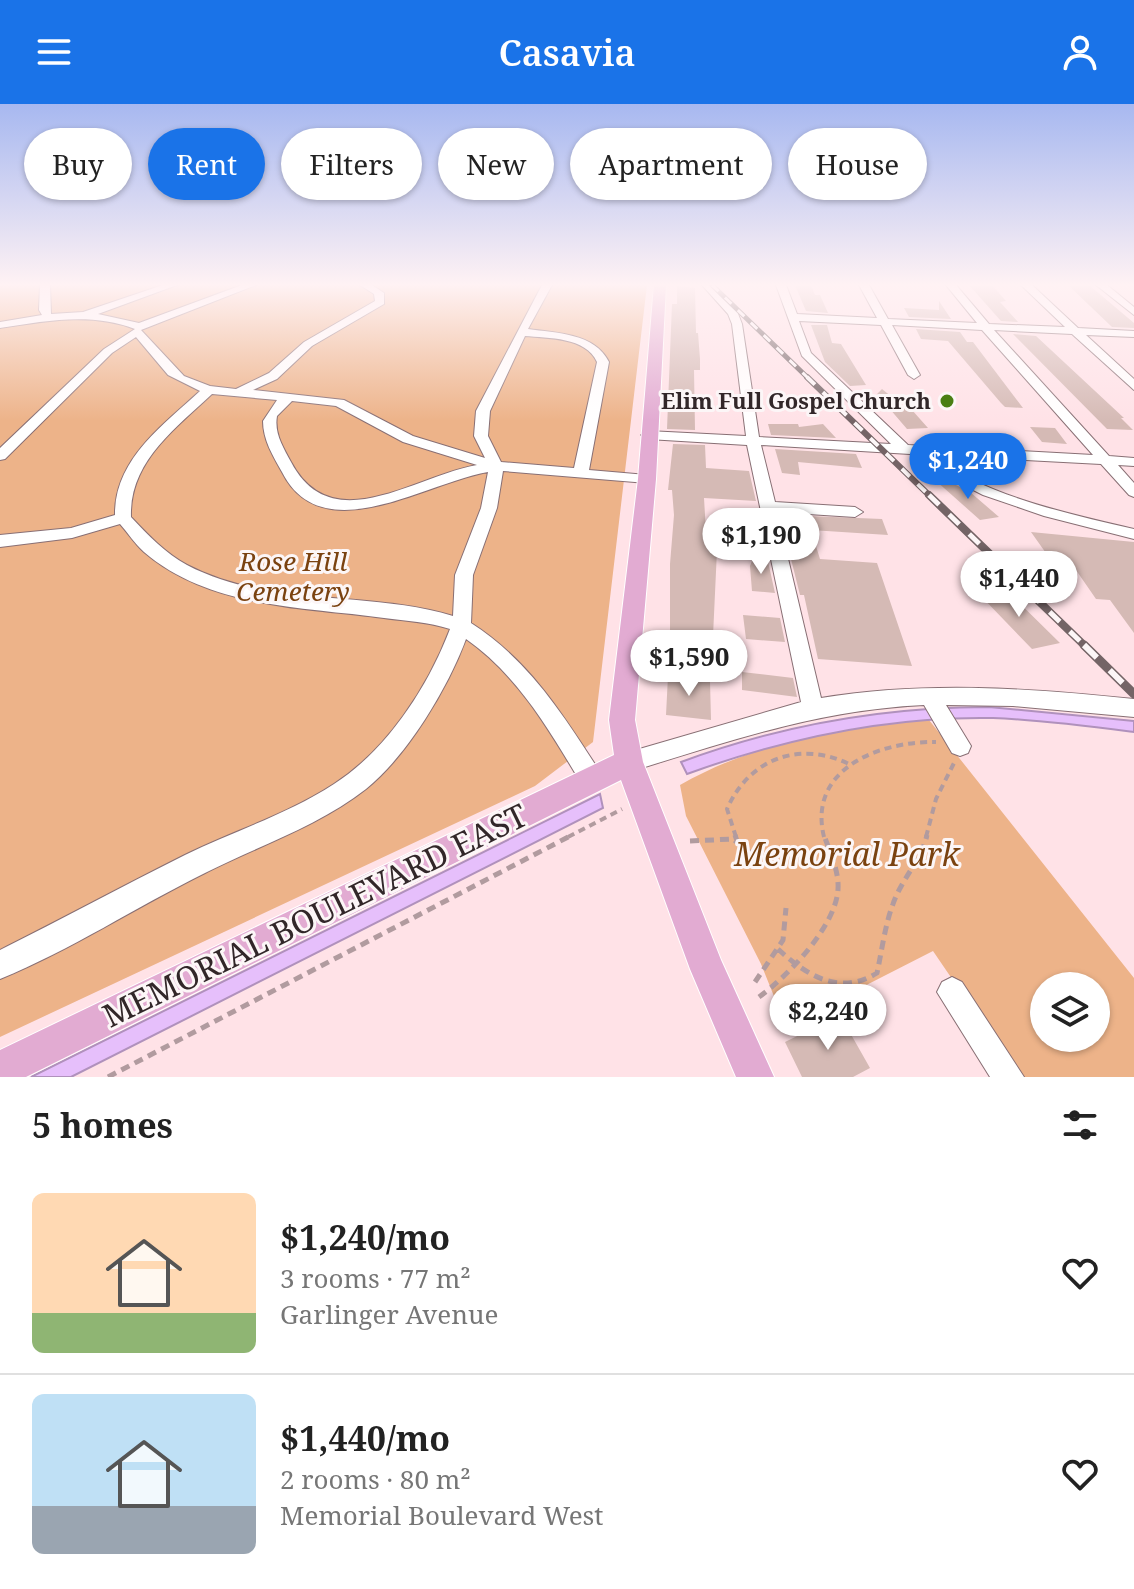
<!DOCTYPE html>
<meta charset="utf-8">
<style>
:root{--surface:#fff;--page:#f2f2f2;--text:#222;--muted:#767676;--line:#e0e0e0;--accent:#1a73e8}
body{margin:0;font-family:"Noto Serif",serif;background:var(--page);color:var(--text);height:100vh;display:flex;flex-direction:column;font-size:30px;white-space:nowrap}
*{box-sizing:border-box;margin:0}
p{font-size:26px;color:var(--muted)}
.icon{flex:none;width:44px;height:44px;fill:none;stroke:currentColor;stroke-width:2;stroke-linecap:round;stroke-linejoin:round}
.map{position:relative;height:973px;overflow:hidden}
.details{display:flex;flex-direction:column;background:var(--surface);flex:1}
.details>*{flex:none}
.top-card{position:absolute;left:24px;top:24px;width:1086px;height:72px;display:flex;gap:16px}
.controls{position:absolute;left:1030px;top:868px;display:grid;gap:16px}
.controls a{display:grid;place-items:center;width:80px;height:80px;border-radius:50%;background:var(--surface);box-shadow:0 2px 6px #0004;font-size:40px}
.price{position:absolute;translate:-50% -68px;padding:0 18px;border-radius:28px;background:#fff;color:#222;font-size:26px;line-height:52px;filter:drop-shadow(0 2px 4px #0008)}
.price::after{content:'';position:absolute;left:50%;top:48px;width:24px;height:18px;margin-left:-12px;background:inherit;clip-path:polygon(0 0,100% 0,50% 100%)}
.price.selected{background:var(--accent);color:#fff}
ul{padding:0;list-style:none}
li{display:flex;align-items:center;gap:24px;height:200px;padding:0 32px}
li+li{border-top:2px solid var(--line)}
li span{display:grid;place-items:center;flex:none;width:224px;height:160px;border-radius:12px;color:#555}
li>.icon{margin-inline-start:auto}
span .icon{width:96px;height:96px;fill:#fffc;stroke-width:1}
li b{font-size:34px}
h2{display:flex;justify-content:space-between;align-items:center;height:96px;padding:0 32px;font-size:34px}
.tag{padding:0 28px;border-radius:36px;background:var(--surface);box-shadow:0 2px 6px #0004;font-size:28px;line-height:72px}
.tag.selected{background:var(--accent);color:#fff}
header{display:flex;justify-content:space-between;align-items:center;height:104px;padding:0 32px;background:var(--accent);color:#fff;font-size:36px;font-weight:600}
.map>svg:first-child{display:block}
</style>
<header><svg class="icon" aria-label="menu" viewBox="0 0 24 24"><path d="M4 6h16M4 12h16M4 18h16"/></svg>Casavia<svg class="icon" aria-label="person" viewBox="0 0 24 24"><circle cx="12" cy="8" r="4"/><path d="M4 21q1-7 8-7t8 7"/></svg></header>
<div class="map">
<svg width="1134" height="973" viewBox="0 0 1134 973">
<rect width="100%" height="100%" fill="#ffe2e7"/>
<path fill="#edb389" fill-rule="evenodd" d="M0 181H647L593 638 535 682 0 933Z
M929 616 1134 874V973H1019L933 847 786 922 761 860 686 712 680 681C757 637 842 624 929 616ZM1044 882H1096V934H1044Z"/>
<path fill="#e6bffb" stroke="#b091bc" stroke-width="2" d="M989 603 1134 617V628C1087 622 1041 616 993 614 887 612 786 634 687 670L681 658C781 621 881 603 989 603Z
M600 690 603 704 71 973H31Z"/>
<path fill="#d5bab5" d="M795 181H811L815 191H820L828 209 806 207Z
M969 181H992L1006 197 1000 198 1018 218 1001 217Z
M1068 181H1089L1134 219V224L1112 223Z
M677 182 695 184 696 229H698L700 255V266H694L695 326 667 325 672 200H677Z
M939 197 951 215 909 213 904 204 939 206Z
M811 221H827L832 239 841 240 866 281 850 282 825 258Z
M916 225 960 228 967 238H973L1023 304 1005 303 1001 299 948 237 921 235Z
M1013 230 1036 232 1124 314H1121L1133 326 1107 325Z
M882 285 908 306H912L928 324 907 325 877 290Z
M768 320H798L799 323 823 320 836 334 771 331Z
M1030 323 1055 324 1067 340 1042 338Z
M673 340 705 341 706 364 749 367 756 397 704 394 707 445 717 446 713 532 670 527V460L674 411 672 386H668Z
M775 345 856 350 862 364 798 358 800 371 782 369Z
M976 360 994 361 1006 379 986 375Z
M944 375 970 388 999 413 980 416 935 376Z
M784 411 882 415 888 431 811 426 820 455 877 459 912 562 818 555 804 491H800L791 455H796Z
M1031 428 1134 438V529L1110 496 1096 495 1067 453 1048 452Z
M757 452 767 453 775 489 752 487 750 462 752 457H758Z
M1004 484 1060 539 1032 545 978 489Z
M743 511 780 514 785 538 746 535Z
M742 568 793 574 797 593 742 586Z
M668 572 710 577 711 616 666 611Z
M840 911 870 964 853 973H802L785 938Z"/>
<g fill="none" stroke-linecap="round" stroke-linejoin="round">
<g stroke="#886f74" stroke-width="2">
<path id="minor" d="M40 181H50L51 210 83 208 163 181H177L98 210 139 219 242 181H256L141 226 184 272 210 282 236 285 269 269 304 238 375 197 374 190 360 181H372L384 189V200L312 242 277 275 253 286 344 296 413 332 485 354 474 332 476 307 542 181H552L528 225C556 229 595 229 609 258L589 366 647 371 654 375 647 379 503 367 497 404 473 471 471 519C529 556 564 612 600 668L604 676 600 684 592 687 584 684C551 629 519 572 466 535 448 584 407 652 366 685 319 722 258 742 205 769 136 803 71 846 0 875V846C62 815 123 782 185 751 234 727 288 710 334 680 387 646 428 583 450 525 429 518 406 517 384 514 303 503 209 504 144 448 135 440 128 429 120 420L72 434 0 443V431L71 424 115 411C114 356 163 321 200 287L168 271 136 233 112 249 5 355 0 356V344L104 245 135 225C91 208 46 217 0 224V218L42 211 39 206ZM525 232C548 234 586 233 597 258L574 364 501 358 488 332 490 307ZM212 290 277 296 263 317C263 336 273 352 282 368 322 448 427 378 488 368L481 404 455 471 453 512C367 486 269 504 187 461 165 449 148 431 131 413 129 358 175 325 212 290ZM292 297 336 302 403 338 477 361C414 372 332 436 291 358 283 343 274 329 277 312Z
M702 181H712L737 207 742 220 759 333 891 340 802 252 776 181H786L797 210 877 214 859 181H869L888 215 977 219 946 181H956L989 220 1065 223 1021 181H1032L1078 224 1134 227V233L1086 231 1134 275V286L1072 230 994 226 1109 352 1134 354V362L1118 361 1134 379V393L1129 391 1101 360 930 351C989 393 1065 409 1134 425V435L1044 412 983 391 930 364 910 350 761 341 775 398 855 403 863 408 855 413 777 408 821 594C925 577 1029 584 1134 595V613L1013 602 946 601 971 642 968 649 960 652 952 649 924 601C818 606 729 637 629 668L621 665 618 658 621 651 629 648 801 598 747 341 648 335 641 331 648 327 746 332 732 220 728 210ZM799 217 881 221 908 271 914 275 920 271 892 221 982 226 1093 351 908 341 811 249Z
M1096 181H1107L1134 203V211Z
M952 873 962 878 1024 973H990L937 888 942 878Z"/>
</g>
<g stroke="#fff" stroke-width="2">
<path id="major" d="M654 181H666L656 375 635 616 643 658 721 856 774 973H736L690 865 621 676 26 973H0V946L614 651 609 616 638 375Z"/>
</g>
<path stroke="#b19b9f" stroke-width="4" stroke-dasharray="7 5" stroke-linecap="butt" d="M568 733 622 705
M736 733 727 705C749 655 799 636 849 660
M824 733C807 664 881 637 936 638
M926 733 936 695 954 659"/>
<path stroke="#b19b9f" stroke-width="5" stroke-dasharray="9 6" stroke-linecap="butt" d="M735 731 737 737
M690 737 733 735 761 757
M778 845C807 872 840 892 877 869 882 846 885 821 893 800 902 774 921 757 927 731
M755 878 783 836 786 804
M759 893C788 872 841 818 838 779 837 762 829 746 824 731
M108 973 572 731"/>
<use href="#minor" fill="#fff" fill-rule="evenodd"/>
<use href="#major" fill="#e2abd2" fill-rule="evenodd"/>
<g stroke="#746466" stroke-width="5">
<path id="rail-far3" d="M712 181 809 275"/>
</g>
<g stroke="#746466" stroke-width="6">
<path id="rail-far2" d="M807 273 931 393"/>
</g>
<g stroke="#746466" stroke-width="8">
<path id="rail-far1" d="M929 391 1086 543"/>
</g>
<g stroke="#746466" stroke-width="9">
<path id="rail" d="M1084 541 1134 590"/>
</g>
<use href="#rail-far3" stroke="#fcf6f7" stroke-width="3" stroke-dasharray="9" stroke-linecap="butt"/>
<use href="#rail-far2" stroke="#fcf6f7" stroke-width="4" stroke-dasharray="11" stroke-linecap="butt"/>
<use href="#rail-far1" stroke="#fcf6f7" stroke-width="5" stroke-dasharray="14" stroke-linecap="butt"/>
<use href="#rail" stroke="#fcf6f7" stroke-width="6" stroke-dasharray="18" stroke-linecap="butt"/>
</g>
<linearGradient id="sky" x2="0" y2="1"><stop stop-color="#a7b8f0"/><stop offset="0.57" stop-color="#fff2f4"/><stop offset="1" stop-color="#fff2f4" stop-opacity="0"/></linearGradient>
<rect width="1134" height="317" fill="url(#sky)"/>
<circle fill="#4a7f14" stroke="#fcf6f7" stroke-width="3" cx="947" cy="297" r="8"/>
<g text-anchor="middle" stroke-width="6" stroke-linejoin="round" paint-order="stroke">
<g font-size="22" font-weight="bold" fill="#322729" stroke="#fcf6f7" text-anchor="end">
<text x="931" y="305">Elim Full Gospel Church</text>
</g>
<g font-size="26" font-style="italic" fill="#7a4210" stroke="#fcf6f7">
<text x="293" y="467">Rose Hill<tspan x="293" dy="30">Cemetery</tspan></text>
</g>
<g font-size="32" font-style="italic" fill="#7a4210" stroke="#fcf6f7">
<text x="847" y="762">Memorial Park</text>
</g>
<g font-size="32" fill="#322729" stroke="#fcf6f7">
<text transform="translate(315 812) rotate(-26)" y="11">MEMORIAL BOULEVARD EAST</text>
</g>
</g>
</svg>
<div class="controls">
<a><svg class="icon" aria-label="layers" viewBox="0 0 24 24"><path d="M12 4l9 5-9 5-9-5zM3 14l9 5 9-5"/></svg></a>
</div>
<b class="price selected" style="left:968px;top:397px">$1,240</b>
<b class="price" style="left:761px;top:472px">$1,190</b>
<b class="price" style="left:1019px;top:515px">$1,440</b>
<b class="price" style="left:689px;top:594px">$1,590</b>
<b class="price" style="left:828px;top:948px">$2,240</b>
<div class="top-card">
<a class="tag">Buy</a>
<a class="tag selected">Rent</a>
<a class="tag">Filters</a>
<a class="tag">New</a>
<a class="tag">Apartment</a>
<a class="tag">House</a>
</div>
</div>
<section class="details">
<h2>5 homes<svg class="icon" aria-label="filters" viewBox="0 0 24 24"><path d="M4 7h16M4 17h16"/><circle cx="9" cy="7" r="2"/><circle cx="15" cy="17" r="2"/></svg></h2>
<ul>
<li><span style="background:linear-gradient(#ffd9b3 75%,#8fb573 0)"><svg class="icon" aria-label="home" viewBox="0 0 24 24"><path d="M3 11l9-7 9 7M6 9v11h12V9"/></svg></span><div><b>$1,240/mo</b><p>3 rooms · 77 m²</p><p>Garlinger Avenue</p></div><svg class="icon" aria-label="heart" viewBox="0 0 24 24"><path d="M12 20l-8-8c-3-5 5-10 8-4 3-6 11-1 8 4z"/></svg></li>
<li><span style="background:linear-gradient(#bfe0f5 70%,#9aa5b1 0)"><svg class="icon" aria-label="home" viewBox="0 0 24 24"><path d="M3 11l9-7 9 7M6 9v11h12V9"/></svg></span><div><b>$1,440/mo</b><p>2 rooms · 80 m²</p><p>Memorial Boulevard West</p></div><svg class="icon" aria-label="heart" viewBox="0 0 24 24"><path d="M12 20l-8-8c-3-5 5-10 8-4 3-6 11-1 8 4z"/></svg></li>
</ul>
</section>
